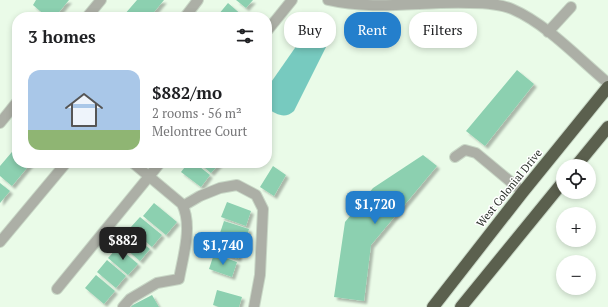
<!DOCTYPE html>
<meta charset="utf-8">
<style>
:root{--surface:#fff;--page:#f2f2f2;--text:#202124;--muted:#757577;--line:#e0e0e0;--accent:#247fcc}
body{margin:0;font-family:"PT Serif",serif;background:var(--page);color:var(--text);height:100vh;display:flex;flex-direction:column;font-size:15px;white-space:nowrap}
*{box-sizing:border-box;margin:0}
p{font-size:13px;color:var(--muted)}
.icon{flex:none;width:22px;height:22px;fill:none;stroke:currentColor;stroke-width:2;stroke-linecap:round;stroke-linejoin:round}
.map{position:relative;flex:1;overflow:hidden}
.drawer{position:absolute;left:12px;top:12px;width:260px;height:156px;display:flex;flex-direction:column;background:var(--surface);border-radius:16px;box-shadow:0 2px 6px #0003}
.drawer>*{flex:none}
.hud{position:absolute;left:284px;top:12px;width:264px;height:36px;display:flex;gap:8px}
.controls{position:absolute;left:556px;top:159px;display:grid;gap:8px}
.controls a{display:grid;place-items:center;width:40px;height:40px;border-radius:50%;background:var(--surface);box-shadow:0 2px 6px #0003;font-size:20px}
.price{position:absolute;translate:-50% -34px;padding:0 9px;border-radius:8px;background:var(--accent);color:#fff;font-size:13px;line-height:26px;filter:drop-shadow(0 1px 2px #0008)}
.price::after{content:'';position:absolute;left:50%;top:24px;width:12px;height:9px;margin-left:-6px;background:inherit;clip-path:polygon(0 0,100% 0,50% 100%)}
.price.active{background:#222;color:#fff}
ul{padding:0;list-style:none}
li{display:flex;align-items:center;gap:12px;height:100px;padding:0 16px}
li+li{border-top:1px solid var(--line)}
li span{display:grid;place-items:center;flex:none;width:112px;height:80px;border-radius:12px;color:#555}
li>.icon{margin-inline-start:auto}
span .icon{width:48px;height:48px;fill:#fffc;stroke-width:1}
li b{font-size:17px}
h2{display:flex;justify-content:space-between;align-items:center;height:48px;padding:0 16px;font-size:17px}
.chip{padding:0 14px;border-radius:16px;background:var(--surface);box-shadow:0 2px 6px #0003;font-size:14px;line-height:36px}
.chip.active{background:var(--accent);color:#fff}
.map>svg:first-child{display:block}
</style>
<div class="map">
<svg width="608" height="307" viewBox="0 0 608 307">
<defs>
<filter id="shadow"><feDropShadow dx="3" dy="3" stdDeviation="1" flood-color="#0004"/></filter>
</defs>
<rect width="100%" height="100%" fill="#eafbe8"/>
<path fill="#77cabf" d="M323 37 326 47 294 111C285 119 277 115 267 108V88L297 45 308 39Z"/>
<path fill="#8cd0b0" filter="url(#shadow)" d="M36 0H69L55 17H47L33 5Z
M137 0H164L150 17H126L124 15Z
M236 0H253L246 8Z
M228 3 244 17H220L218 15Z
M517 70 534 84 485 146 466 131Z
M17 146V163H31L12 186 0 176V166Z
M423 155 437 166 371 245 364 301 334 297 345 222 373 188Z
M188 163H195L210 175 201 187 181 172Z
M199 163H220L211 173Z
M273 166 286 175 274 196 260 187Z
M0 183 10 191 0 203Z
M227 202 251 211 246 226 221 217Z
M154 203 177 222 166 235 143 216Z
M140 217 162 235 152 247 130 228Z
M224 221 249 229 245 244 219 236Z
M129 232 150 249 140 261 119 243Z
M218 238 242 245 238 259 214 252Z
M118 247 138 264 128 275 108 258Z
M214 254 237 262 232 277 209 269Z
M107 260 126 276 116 288 97 272Z
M96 275 115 291 104 304 85 288Z
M217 290 242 297 239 307H219L213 305Z
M152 295 159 307H129Z"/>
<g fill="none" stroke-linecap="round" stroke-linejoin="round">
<g stroke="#c8d7c6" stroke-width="12">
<path id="minor" d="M328 0C375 11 423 1 470 3 484 3 500 4 512 9 547 24 579 59 608 83
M87 17 101 0
M185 17 198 0
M267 31 292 0
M548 32 571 7
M0 123 17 102
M455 157 465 150 476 153 523 192
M183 206 200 196 220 188 237 185 256 195 263 209 260 275 254 307
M0 242 66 163
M57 289 160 163
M123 307 130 299 157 283 179 279C183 256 193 226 182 204L133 163"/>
</g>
<g stroke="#c8d7c6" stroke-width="14">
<path id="highway" d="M576 166 608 127
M433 307 522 193 608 87
M461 307 563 182"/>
</g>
<use href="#minor" stroke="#acafa6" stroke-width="10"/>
<use href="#highway" stroke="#5b604e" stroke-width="12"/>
</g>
<g text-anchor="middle" stroke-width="3" stroke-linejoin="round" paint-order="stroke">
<g font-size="11" fill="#2b312a" stroke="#fff">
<text transform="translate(509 188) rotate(-51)" y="4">West Colonial Drive</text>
</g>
</g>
</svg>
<div class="controls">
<a><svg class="icon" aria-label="locate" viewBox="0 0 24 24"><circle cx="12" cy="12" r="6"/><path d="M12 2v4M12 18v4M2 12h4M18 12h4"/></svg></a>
<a>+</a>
<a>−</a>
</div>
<b class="price" style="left:375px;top:225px">$1,720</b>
<b class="price active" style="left:123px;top:261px">$882</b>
<b class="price" style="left:223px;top:266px">$1,740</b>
<div class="hud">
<a class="chip">Buy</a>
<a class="chip active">Rent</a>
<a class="chip">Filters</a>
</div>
<section class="drawer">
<h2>3 homes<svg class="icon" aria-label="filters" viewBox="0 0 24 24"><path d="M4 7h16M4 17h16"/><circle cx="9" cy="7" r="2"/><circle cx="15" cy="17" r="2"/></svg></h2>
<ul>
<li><span style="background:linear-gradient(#a9c7e8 75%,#8fb573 0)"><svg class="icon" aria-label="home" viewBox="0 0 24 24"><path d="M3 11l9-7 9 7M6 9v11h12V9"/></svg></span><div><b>$882/mo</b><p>2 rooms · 56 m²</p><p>Melontree Court</p></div></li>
</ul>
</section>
</div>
